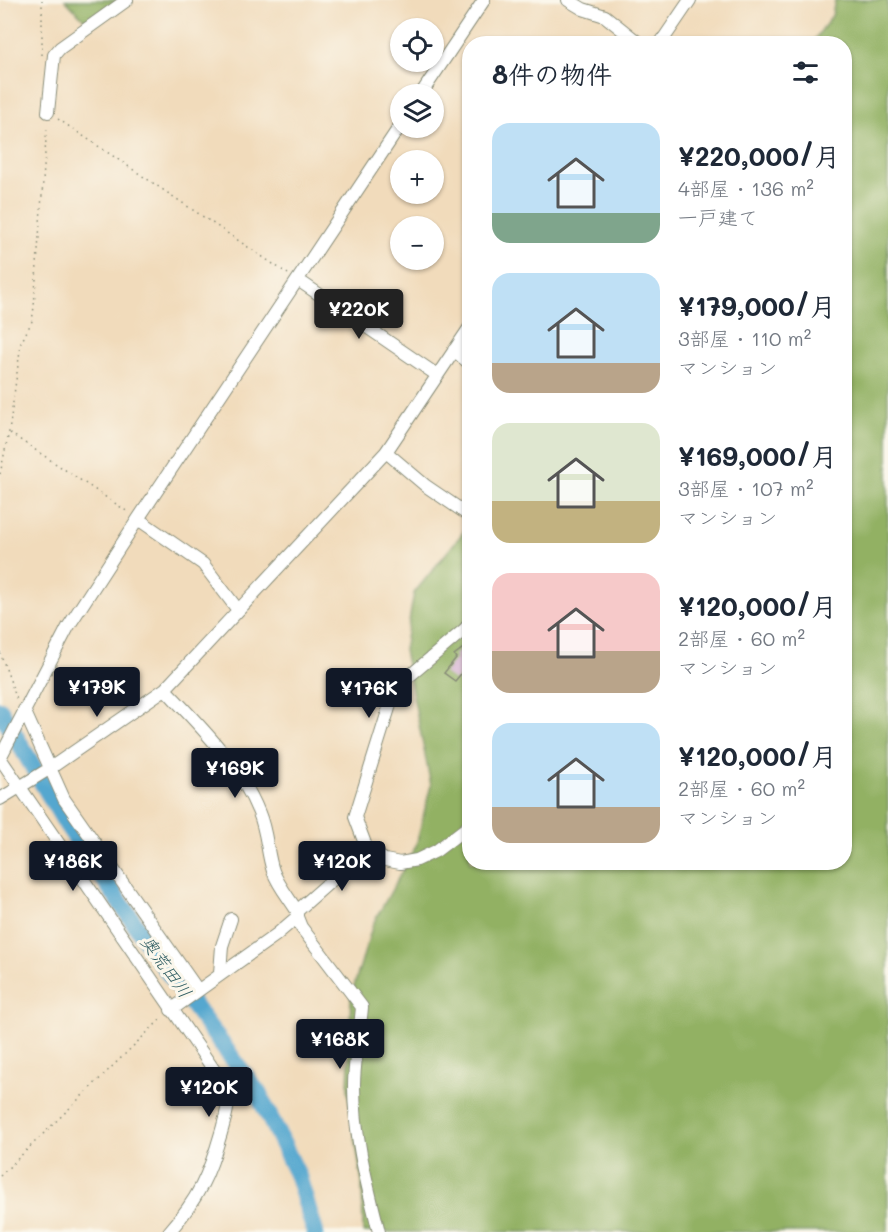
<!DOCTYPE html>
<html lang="ja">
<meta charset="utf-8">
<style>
:root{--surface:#fff;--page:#f2f2f3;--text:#1f2937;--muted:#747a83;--accent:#111827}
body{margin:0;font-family:Mali,"Klee One",sans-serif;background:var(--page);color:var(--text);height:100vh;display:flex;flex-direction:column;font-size:22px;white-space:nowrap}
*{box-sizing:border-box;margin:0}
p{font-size:20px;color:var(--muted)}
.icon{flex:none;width:33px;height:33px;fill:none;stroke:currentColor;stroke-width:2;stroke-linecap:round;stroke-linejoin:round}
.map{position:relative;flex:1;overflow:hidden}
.drawer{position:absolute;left:462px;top:36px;width:390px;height:834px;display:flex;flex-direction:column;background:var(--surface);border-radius:24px;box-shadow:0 2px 4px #0004}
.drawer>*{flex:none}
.controls{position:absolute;left:390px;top:18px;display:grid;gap:12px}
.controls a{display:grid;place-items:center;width:54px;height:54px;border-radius:50%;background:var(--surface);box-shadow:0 2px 4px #0004;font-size:30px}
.price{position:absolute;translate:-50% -51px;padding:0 14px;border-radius:6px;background:var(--accent);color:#fff;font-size:20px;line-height:39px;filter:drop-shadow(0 2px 3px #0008)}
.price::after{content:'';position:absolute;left:50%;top:36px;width:18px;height:14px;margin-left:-9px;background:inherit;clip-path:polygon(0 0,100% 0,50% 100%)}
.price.current{background:#222;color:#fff}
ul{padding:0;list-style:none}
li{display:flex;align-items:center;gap:18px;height:150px;padding:0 30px}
li span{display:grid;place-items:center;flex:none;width:168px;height:120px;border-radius:18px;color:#555}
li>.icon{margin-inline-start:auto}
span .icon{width:72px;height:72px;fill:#fffc;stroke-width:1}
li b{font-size:26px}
h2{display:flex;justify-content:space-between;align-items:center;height:72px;padding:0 30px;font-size:26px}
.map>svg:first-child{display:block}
</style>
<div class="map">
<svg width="888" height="1232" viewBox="0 0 888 1232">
<rect width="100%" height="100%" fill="#fbf7ec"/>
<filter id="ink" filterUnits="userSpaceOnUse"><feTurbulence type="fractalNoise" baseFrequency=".0167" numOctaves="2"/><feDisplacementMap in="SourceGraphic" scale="12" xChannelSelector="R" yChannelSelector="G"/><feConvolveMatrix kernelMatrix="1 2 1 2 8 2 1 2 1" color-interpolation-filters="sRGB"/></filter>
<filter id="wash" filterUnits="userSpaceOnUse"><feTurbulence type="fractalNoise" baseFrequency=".008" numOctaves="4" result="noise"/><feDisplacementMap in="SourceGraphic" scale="24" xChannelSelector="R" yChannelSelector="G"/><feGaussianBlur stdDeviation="1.35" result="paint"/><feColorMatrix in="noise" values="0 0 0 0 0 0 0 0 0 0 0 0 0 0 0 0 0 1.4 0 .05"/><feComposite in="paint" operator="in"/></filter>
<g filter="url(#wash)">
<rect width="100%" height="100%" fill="#f1dbbb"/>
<path fill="#92b164" stroke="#58774c" stroke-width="1.5" d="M65 0H118L88 23Z
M835 0H888V1232H363L362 1183 348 1091 351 996 373 924 416 846 431 785 404 650 414 593 469 525 470 862H844V44L812 43 832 16Z"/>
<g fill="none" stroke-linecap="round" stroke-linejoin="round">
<path stroke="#54a7cf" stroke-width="18" d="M0 710 67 825 163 965 258 1093 298 1176 315 1232"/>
</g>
<g id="blocks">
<path fill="#d6b2d4" d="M470 643V663L455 681 444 673 456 658 454 655Z"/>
</g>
</g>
<g filter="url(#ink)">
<use href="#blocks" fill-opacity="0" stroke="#888c78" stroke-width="1.5"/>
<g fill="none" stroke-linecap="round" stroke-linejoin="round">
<g stroke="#888c78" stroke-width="14">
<path id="minor" d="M568 0 583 9 605 16 640 44
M660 44 690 0
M421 94 484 0
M48 112 54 55 60 48 127 0
M298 280 437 375
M454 350 470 364
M386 452 426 486 470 516
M138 519 203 564 238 610
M470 623 465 629 400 684 394 692 355 817 367 849 385 860 400 863 417 860 436 851 470 825
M165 689C200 726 240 765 259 813 267 832 267 853 273 871 278 885 289 898 297 911V917L301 927 362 1007C360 1033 354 1060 354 1086 354 1136 367 1184 379 1232
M24 710 64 799 197 989
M0 758 68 627 138 519 400 126
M0 758 229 1092C229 1107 225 1119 221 1133 209 1175 198 1199 169 1232
M0 799 49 769 165 689 386 452 470 327
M297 911 367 849
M220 973 222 946 231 919
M171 1010 276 935 297 917"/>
</g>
<path stroke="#888c78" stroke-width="1.5" stroke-dasharray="1.5 4.5" stroke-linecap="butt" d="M42 55V0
M58 119 288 274
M10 433 128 512
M0 474 9 432 21 343 32 321 34 307 47 125
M0 652 17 700
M0 1176 163 1017"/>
<use href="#minor" stroke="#fff" stroke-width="12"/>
</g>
</g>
<g text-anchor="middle" stroke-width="6" stroke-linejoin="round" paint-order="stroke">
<g font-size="18" font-style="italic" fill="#2f5d62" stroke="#fbf7ec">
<text transform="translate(166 967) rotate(54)" y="6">奥荒田川</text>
</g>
</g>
</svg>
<div class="controls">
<a><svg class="icon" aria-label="locate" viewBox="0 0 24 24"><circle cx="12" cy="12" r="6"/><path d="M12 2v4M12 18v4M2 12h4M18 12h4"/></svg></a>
<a><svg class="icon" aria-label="layers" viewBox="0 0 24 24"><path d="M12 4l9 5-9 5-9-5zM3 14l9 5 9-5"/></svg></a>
<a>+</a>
<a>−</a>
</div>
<b class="price current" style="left:359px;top:340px">¥220K</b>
<b class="price" style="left:97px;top:718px">¥179K</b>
<b class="price" style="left:369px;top:719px">¥176K</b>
<b class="price" style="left:235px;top:799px">¥169K</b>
<b class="price" style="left:73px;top:892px">¥186K</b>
<b class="price" style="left:342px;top:892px">¥120K</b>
<b class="price" style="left:340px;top:1070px">¥168K</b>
<b class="price" style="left:209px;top:1118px">¥120K</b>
<section class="drawer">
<h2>8件の物件<svg class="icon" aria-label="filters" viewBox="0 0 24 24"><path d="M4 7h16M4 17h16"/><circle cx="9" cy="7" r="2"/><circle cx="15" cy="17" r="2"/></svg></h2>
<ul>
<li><span style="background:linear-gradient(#bfe0f5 75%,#7fa58c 0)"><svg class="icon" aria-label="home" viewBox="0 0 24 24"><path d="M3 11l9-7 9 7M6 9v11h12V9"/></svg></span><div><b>¥220,000/月</b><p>4部屋 · 136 m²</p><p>一戸建て</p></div></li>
<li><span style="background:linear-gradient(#bfe0f5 75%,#b9a48a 0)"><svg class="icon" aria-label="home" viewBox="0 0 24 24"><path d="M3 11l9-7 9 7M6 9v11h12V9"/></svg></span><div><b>¥179,000/月</b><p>3部屋 · 110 m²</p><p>マンション</p></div></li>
<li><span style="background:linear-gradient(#dfe7d0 65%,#c2b280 0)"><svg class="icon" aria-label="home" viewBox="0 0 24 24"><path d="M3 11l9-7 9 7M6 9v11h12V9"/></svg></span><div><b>¥169,000/月</b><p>3部屋 · 107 m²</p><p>マンション</p></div></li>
<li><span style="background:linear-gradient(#f6c9c9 65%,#b9a48a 0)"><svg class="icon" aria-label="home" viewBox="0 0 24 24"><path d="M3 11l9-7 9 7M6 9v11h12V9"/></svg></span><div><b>¥120,000/月</b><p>2部屋 · 60 m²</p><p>マンション</p></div></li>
<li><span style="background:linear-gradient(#bfe0f5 70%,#b9a48a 0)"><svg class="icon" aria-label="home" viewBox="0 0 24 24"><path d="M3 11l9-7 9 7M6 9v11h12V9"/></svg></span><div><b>¥120,000/月</b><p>2部屋 · 60 m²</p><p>マンション</p></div></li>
</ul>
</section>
</div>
